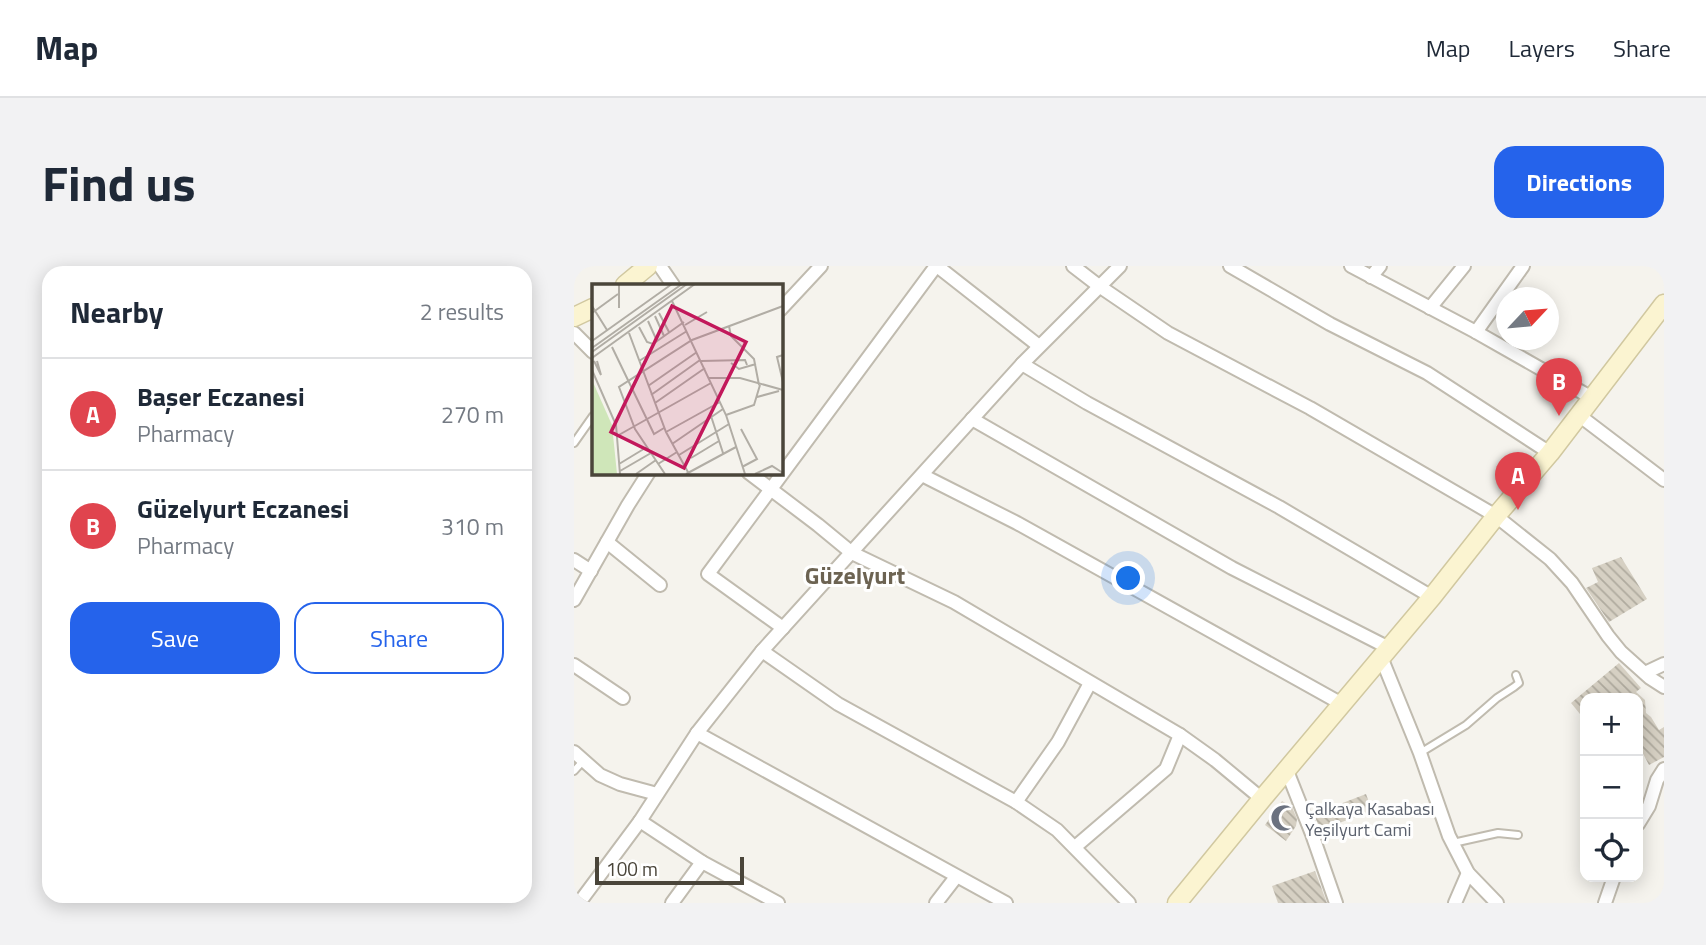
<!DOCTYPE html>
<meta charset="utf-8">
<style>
:root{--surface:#fff;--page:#f2f2f3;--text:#1f2937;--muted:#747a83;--line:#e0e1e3;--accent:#2563eb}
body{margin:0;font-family:"Titillium Web",sans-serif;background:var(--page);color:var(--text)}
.controls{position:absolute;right:21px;bottom:21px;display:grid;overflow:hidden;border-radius:14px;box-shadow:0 4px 18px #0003}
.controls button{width:63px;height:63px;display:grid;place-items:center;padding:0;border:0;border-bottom:2px solid var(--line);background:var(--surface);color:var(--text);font:35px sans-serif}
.compass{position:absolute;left:922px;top:21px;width:63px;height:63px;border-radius:50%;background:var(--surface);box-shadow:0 4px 18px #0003;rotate:64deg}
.scale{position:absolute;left:21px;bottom:18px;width:149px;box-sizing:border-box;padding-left:7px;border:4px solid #4a453a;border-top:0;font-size:19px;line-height:24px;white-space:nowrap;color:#4a453a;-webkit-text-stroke:5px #fff;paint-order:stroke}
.you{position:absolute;left:555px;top:313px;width:24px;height:24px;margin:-18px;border:5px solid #fff;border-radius:50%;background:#1a73e8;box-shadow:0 0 0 10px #1a73e833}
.badge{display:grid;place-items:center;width:46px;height:46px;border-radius:50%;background:var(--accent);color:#fff;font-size:23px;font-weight:700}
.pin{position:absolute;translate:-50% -58px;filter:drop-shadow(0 2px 4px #0008)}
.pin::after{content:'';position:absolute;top:37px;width:24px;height:21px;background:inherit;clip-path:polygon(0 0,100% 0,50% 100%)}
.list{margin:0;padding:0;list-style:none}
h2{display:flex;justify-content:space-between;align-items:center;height:91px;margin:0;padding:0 28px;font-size:30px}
h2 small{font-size:23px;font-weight:400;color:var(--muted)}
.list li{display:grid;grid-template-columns:46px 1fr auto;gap:21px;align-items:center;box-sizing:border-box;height:112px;padding:0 28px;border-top:2px solid var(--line)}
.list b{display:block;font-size:26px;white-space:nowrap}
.list p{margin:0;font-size:23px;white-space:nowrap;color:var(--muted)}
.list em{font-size:23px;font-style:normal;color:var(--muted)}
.actions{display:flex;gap:14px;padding:21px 28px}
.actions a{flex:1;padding:16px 0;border:2px solid var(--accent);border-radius:21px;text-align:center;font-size:24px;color:var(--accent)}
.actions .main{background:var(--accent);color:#fff}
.icon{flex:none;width:38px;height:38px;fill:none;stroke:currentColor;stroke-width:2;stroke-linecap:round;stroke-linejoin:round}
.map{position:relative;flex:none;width:1090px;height:637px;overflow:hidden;border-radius:21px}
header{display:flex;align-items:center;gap:42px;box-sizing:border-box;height:98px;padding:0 35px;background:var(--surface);border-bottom:2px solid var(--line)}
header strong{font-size:33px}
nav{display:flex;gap:38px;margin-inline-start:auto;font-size:24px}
.intro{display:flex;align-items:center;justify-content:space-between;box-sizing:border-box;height:168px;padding:0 42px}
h1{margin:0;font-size:49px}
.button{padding:18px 32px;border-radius:21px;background:var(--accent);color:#fff;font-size:24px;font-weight:700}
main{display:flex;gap:42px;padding:0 42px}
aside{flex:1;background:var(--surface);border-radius:21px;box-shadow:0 4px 18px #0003}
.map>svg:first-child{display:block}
</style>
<header>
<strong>Map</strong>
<nav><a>Map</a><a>Layers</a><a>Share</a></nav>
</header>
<div class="intro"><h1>Find us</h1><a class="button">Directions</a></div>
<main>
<aside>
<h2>Nearby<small>2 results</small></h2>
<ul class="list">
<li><span class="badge" style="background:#e0444e">A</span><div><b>Başer Eczanesi</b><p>Pharmacy</p></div><em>270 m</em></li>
<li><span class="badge" style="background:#e0444e">B</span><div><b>Güzelyurt Eczanesi</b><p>Pharmacy</p></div><em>310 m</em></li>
</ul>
<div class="actions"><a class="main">Save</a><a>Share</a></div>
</aside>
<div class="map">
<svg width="1090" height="637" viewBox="0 0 1090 637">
<defs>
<pattern id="building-back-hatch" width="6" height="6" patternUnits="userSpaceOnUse" patternTransform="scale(1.75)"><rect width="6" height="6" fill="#d6d0c3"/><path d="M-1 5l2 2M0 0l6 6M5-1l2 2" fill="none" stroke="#b0ab9f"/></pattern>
</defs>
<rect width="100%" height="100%" fill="#f5f3ed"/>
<g fill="url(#building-back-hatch)">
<path d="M1047,291L1073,333L1035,356L1012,322L1024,316L1018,302Z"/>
<path d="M1045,397L1067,422L1062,426L1071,434L1072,447L1077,451L1085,464L1090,461V491L1075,499L1064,478V432H1011V454L997,437Z"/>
<path d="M792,528L798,545L746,564L740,548Z"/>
<path d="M708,535L718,541L723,553L722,560L712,575L691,559Z"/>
<path d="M741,605L753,637H704L698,620Z"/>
</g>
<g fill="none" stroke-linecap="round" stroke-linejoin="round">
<defs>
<g id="lane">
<path d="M0,177L19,150"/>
<path d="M846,487L892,459L923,432L940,421L945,417L942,409"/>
<path d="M0,505L10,494"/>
<path d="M879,577L924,567L944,569"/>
</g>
<g id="street">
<path d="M86,0L99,19"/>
<path d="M363,0L465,80"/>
<path d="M499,0L525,20L594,67L736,142L922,250L976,293L998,317L1034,370L1047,386L1076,412L1090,421"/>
<path d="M656,0L756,58L853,107L976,187"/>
<path d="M777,0L902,66L1018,132"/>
<path d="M797,11L806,0"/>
<path d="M856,42L890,0"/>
<path d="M206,44L247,0"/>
<path d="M902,66L949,0"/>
<path d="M0,67L19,86"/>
<path d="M448,98L513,137L705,241L858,331"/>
<path d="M1006,150L1090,214"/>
<path d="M398,153L658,302L815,382"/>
<path d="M174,206L244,259L278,287L380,336L606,469L641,494L688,533"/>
<path d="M348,209L443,257L768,438"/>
<path d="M33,276L86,319"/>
<path d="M0,294L17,305"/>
<path d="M0,334L54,239L75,206"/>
<path d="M209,362L134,308L362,0"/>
<path d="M188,385L264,438L442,536L483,564L555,637"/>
<path d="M807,391L846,487L875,570L894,607L923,637"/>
<path d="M0,399L49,432"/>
<path d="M1071,407L1090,398"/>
<path d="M123,467L432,637"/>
<path d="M0,486L26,509L46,518L83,528"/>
<path d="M713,505L738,568L762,637"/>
<path d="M442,536L484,476L516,417"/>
<path d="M66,555L128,596L204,637"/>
<path d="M1064,558L1075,540L1083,514L1090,503"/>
<path d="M501,581L592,503L606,469"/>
<path d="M5,637L66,555L123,467L188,385L448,98L546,0"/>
<path d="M98,637L128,596"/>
<path d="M362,637L382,611"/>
<path d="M881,637L894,607"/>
<path d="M1031,637L1040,611"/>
</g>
<g id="secondary">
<path d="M51,19L74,0"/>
<path d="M0,51L19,42"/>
<path d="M603,637L688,533L858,331L922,250L976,187L1090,38"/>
</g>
</defs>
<use href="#lane" stroke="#c0bbaf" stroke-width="10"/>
<use href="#street" stroke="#c0bbaf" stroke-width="16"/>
<use href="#secondary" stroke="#d1c8a0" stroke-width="21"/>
<use href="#lane" stroke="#fff" stroke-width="6"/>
<use href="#street" stroke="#fff" stroke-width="12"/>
<use href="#secondary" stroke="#fbf4d1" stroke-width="18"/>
</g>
<defs>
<symbol id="mosque-bare" viewBox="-9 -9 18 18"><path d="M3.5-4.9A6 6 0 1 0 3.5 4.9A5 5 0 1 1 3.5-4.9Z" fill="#6b7280" stroke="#fff" stroke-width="2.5" paint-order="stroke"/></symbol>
</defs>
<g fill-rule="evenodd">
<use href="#mosque-bare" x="691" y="533" width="38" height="38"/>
</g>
<g text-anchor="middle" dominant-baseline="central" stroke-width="6" stroke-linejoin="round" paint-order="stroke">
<g font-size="18" fill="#5b616d" stroke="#fff" text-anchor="start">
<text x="731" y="542">Çalkaya Kasabası<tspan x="731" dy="21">Yeşilyurt Cami</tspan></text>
</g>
<g font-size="24" font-weight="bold" fill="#6c6352" stroke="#fff">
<text x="281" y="309">Güzelyurt</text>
</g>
</g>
<g transform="translate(18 18)">
<rect width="191" height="191" fill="#f5f3ed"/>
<path d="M0,96L20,141L25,190H0Z" fill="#cfe6b9"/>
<path fill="none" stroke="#b1ada5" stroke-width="2" d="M27,0V24M80,17L134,131L153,190M0,22L15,46M0,29L26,10M67,29L77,48M63,32L72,52M56,37L65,57M93,41L115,28M137,42L139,52L162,75L167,101M47,43L55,58L61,60L92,38M37,49L74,148L97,190M0,57L80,0M20,63L62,150L72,144M0,64L90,0M0,68L95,0M191,71L185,73L191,98M0,74L103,0M2,77L9,91L5,77M47,77L95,47M109,77L153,76L155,81M139,79L147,85L164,80M0,86L24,141L28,190M117,94H148L191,106M56,102L105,68M59,111L108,76M165,113L187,107M63,119L113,84M134,131L162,121L168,101M119,132L131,169M149,145L165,175L150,183M74,148L128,118M25,152L119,99M80,160L131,125M87,171L137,140M99,174L127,157M27,180L55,163M66,180L85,168M28,187L59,169M44,190L64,176M73,190L43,145L27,103L100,56L191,22M94,190L144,163M163,190L180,182L191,189"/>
<path fill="#c2185b" fill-opacity="0.15" stroke="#c2185b" stroke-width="3.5" d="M80,22L154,58L92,184L19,148Z"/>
<rect width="191" height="191" fill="none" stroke="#4a453a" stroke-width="3.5"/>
</g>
</svg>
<div class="controls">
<button>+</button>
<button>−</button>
<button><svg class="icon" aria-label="locate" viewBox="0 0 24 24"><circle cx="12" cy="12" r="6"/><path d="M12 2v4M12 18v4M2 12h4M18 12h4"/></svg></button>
</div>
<svg class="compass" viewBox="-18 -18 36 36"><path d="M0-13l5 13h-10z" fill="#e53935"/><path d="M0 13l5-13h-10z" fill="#747a83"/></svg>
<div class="scale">100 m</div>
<div class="you"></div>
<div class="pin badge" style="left:944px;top:244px;background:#e0444e">A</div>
<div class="pin badge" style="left:985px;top:150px;background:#e0444e">B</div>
</div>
</main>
